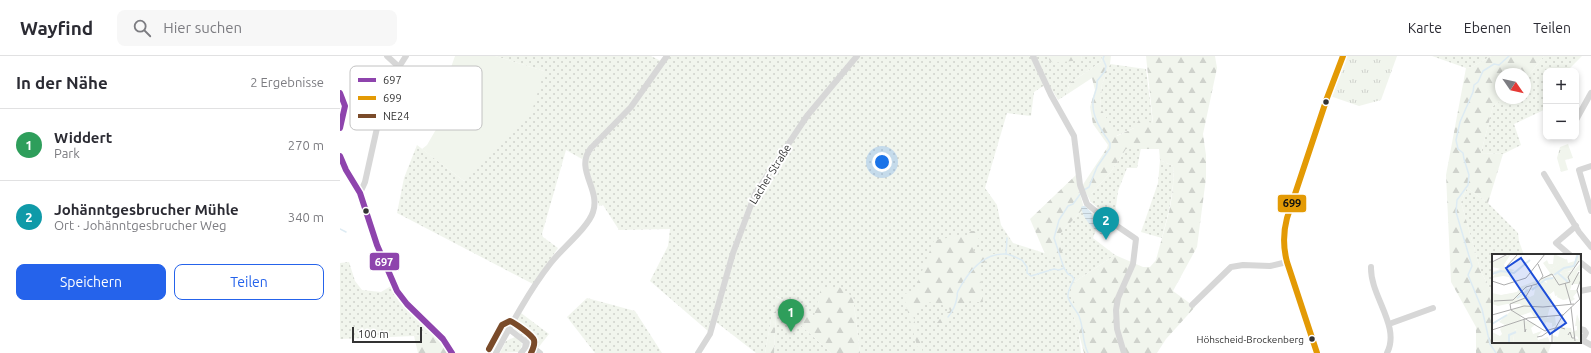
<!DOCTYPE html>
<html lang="de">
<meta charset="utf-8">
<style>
:root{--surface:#fff;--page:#f7f7f7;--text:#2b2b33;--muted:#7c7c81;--line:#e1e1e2;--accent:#2563eb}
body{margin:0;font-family:Ubuntu,sans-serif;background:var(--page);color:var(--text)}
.controls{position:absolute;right:12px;top:12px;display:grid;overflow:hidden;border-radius:8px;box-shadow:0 2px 6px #0003}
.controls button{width:36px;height:36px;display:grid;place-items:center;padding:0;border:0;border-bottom:1px solid var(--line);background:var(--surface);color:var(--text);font:20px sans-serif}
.compass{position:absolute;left:1155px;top:12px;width:36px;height:36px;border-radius:50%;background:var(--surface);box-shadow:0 2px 6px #0003;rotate:124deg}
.scale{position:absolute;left:12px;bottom:10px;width:70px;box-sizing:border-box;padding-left:4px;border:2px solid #333;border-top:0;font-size:11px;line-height:14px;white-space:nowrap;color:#333;-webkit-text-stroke:3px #fff;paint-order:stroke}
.you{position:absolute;left:542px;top:106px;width:14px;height:14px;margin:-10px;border:3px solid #fff;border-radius:50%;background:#1a73e8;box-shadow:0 0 0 6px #1a73e833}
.badge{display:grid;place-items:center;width:26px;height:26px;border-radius:50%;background:var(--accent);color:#fff;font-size:13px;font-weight:700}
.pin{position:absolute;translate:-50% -33px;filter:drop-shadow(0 1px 2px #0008)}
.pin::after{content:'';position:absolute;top:21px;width:14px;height:12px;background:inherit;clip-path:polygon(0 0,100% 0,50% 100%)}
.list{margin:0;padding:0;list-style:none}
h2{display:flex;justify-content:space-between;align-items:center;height:52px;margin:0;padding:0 16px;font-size:17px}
h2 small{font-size:13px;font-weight:400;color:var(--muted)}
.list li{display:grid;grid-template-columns:26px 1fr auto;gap:12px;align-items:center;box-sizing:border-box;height:72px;padding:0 16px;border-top:1px solid var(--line)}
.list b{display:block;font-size:15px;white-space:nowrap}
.list p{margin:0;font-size:13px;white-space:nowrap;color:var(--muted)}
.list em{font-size:13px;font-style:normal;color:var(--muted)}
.actions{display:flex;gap:8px;padding:12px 16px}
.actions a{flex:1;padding:9px 0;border:1px solid var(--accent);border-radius:8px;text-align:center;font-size:14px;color:var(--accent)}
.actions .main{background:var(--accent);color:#fff}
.icon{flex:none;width:22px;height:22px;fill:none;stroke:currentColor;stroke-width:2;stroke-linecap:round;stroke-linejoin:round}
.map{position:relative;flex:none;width:1251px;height:297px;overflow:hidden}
header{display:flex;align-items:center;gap:24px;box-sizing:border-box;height:56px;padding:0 20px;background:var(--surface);border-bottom:1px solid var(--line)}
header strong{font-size:19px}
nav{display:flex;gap:22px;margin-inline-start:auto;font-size:14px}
.search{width:280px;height:36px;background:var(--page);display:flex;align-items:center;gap:10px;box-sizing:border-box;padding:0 14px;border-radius:8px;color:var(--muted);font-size:15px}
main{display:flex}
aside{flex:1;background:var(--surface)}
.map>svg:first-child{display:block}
</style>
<header>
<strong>Wayfind</strong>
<div class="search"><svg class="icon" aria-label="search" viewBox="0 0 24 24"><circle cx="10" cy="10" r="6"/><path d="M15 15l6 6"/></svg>Hier suchen</div>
<nav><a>Karte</a><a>Ebenen</a><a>Teilen</a></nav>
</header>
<main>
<aside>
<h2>In der Nähe<small>2 Ergebnisse</small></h2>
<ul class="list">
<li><span class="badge" style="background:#2e9e5b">1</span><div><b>Widdert</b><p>Park</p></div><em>270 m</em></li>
<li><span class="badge" style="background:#0f9aa8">2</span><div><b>Johänntgesbrucher Mühle</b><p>Ort · Johänntgesbrucher Weg</p></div><em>340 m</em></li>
</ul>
<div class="actions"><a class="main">Speichern</a><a>Teilen</a></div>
</aside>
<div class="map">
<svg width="1251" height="297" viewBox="0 0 1251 297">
<defs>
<pattern id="grass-dots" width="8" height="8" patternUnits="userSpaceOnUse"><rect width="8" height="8" fill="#f1f5ed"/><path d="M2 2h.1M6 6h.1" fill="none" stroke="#cfd2cc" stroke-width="1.8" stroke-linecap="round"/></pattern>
<pattern id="forest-firs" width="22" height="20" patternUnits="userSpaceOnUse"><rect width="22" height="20" fill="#f1f5ed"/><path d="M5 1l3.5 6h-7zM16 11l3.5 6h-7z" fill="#cfd2cc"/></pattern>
<pattern id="park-tufts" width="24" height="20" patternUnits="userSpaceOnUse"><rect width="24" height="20" fill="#f1f5ed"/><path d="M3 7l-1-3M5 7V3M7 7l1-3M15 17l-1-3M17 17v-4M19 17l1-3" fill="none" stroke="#cfd2cc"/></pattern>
<pattern id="water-rules" width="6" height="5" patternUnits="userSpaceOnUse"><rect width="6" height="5" fill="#ddebf3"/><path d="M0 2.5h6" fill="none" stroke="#becad1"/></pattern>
</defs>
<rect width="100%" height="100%" fill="#fff"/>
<g fill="url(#grass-dots)">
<path d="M155,0H311L321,5L293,46L250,91L242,103L226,94L202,178L203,181L218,192L193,228L57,157L64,122L77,89L124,125L204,15Z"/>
<path d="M329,0H515L465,59L409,146L393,189L368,275L310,225L328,190L330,173L279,174L263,149L259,150L246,105L247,102Z"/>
<path d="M520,0H710L709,4H741L742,0H762L761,6L730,27L726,39L718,44L708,27L694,36L691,60L667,57L645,132L657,149L661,169L673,187L723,203L719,179L744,152L760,162L753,182L775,199L733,227V259L739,278L741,297H520L513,241L474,260L436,240L438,252L440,250L491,297H434L436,255L432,258L425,297H416L376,266L394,201L412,147L468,61Z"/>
<path d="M1092,0H1151L1132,11L1126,12Z"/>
<path d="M1204,0H1242L1227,15H1206V53L1174,68L1181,89L1163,98L1141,97L1153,50L1165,42H1185V24Z"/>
<path d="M770,8L806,13L813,68L794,72L776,80L760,51L762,28Z"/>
<path d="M801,92L797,112H787L778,135L774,166L751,146V138L770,117L786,93Z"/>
<path d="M820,104L833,110C835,135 828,158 822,182L801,176L818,127Z"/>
<path d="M1127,132L1148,147L1178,177L1179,185L1184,199H1153V238L1141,216L1121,146Z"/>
<path d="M9,206L15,225L22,234L41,236L51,230L59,245L92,277L74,280L0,283V207Z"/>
<path d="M247,242L295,255L322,297H255L227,261Z"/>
<path d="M181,257L209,278L198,292L172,271Z"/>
<path d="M175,281L181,285L182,289L179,296L160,297L166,285Z"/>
</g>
<g fill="url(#forest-firs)">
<path d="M710,0H742L741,4L713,7L709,4Z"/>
<path d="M762,0H771L770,8L762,28L760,51L777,80L794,72L799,64L813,67L806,0H875L877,12L863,78L866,99V122L857,191L833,235L855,251L826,283L817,297H744L739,278L733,259V227L775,199L803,211H810L816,204C824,173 836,142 833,110L820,104L819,93H786L770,117L751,138V146L742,130L767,92L768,89L753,68L750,51L755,34L752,22L726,39L730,27L761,6Z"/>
<path d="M1151,0H1204L1185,24V18H1161V42H1165L1153,50L1141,97L1163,98L1148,147L1127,132L1121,146L1141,216L1153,238V286H1212L1208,297H1136V271L1111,226L1106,119L1126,12L1132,11Z"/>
<path d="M737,118L739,135L744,152L719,179L724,204L705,198L690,163Z"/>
<path d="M631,175H642L633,195L653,198L665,196V199C657,202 642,204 639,213L643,246C639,247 635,245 631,245C618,246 612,268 598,269L597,267L603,259L610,255L609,252L598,247L584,246L579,255L572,256L583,297H579L563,238L574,236L594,184L627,179Z"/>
<path d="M499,231L513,241L520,297H491L440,250L438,253L435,240L474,260L481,232Z"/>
<path d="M436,255L434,297H425L432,258Z"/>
<path d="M92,277L101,285L109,297H78L74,280Z"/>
</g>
<g fill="url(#park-tufts)">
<path d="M1005,0H1057L1041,44L1019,50L990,40Z"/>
<path d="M1228,88L1233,102L1225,104L1228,114L1221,116L1217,102L1220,91Z"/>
</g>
<path fill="#f1f5ed" d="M115,0H155L204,15L191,58L124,125L82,93L87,89L98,70L92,65Z"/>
<path fill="url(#water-rules)" d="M743,150H745L751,156L754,166L763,178L762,179C752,172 743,163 741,151Z"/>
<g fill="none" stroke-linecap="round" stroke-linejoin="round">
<g stroke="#ddebf3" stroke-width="1.5">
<path d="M744,134L749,131L757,111L770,92V87C762,75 752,62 753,46C753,38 758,35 757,25L765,15L766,10L763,3L764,0"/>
<path d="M741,137L733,148L728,150L719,164L714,182L724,212L728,218L732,220L734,223C732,228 727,235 728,241C730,249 736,253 739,260C744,272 742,286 748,297"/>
<path d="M0,173L6,176"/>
<path d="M666,198L667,182"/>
<path d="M608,261C613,255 616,248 617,241C618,236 616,240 618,235C627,218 642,197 665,198C670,198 677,202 682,204L687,211V217L691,220L714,213L719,214L724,212"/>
<path d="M1156,297L1150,288L1142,253L1128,219L1132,210L1116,156L1117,144L1128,129L1129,119L1124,103L1123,97L1118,93L1116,84L1120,66L1133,36L1134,29L1138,26L1143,15L1154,8L1159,9L1169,0"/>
</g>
<g stroke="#d7d7d7" stroke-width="6">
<path d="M47,0L59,11"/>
<path d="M693,0L711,39L734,80L740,129L747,148L758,157L796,183L793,208L778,242L776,254L777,273L784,297"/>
<path d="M0,37L5,50L0,72"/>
<path d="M1236,64L1251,37"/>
<path d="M0,100L6,114L20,137L37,189L57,235L67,248L103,283L112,297"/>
<path d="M1251,110L1239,114L1251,155"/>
<path d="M1204,118L1239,176L1251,191"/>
<path d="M20,137L25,126L37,72L50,43L59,11L66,0"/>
<path d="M1230,199L1216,187L1236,170"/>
<path d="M1240,206L1251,215"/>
<path d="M1031,211C1030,240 1061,270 1047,297"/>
<path d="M1240,235L1251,233"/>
<path d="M852,249L891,211L903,209L930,210L947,206"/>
<path d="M1049,268L1093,252"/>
<path d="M169,273L200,297"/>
<path d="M1240,273L1244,274L1246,277L1244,281L1240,283"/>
<path d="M1240,283L1251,289"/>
<path d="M156,297C172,267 189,235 210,208C221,193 248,172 253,156C261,133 234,113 251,92L291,51L327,0"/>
<path d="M181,297L185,292L186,286"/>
<path d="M358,297L370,278L393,197L415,138L467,60L517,0"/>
<path d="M977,297L947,206C943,192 943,176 947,162L987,42L1003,0"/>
</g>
<defs>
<g id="bus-1">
<path d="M0,37L5,50L0,72"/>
<path d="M0,100L6,114L20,137L37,189L57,235L67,248L103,283L112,297"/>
</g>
<path id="bus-2" d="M977,297L947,206C943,191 943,177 947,162L987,42L1003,0"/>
<path id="bus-3" d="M149,293L162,269L170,265C175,267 192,279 194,284C195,288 193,293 191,297"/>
</defs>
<use href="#bus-1" stroke="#fff" stroke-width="9"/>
<use href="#bus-2" stroke="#fff" stroke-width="9"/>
<use href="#bus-3" stroke="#fff" stroke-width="9"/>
<use href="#bus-1" stroke="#8e44ad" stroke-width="6"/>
<use href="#bus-2" stroke="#e39a05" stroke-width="6"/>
<use href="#bus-3" stroke="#7a4b2a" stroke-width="6"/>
</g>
<g fill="#333" stroke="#fff" stroke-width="1.5">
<circle cx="986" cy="46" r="3.5"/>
<circle cx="26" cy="155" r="3.5"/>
<circle cx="972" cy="283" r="3.5"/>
</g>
<g text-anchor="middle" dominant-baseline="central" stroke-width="4" stroke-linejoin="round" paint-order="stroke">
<g font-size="10" fill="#333" stroke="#fff" text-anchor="end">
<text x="964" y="283">Höhscheid-Brockenberg</text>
</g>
<g font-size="11" fill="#333" stroke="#fff">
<text transform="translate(430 118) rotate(-58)">Lacher Straße</text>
</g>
</g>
<g transform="translate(1152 198)">
<rect width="89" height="89" fill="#fff"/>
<path d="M89,9V16L85,18L89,23L87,30H80L78,36H85V38L79,45L74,44V39L63,42L62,37L53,44L58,41L60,45L55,64L63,62L64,71L60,73V69L54,68L52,74L47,63H42L39,58L28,62L29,65L44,70L39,74L41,80L50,77L45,83L46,86L56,83L58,89H22L21,81L25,76L23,75L13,86L0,81V78L8,82L10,80L8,75L13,71L7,68L20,56L30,52L24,46L33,43L26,44L25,42L32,40L38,43L42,41L43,35H35L46,32L51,27L55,29L54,26L62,23L65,18L66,20L81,17ZM12,10L13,14L23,16L16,19L19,20L20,28L17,23L11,22L0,24L5,18H0L8,15ZM85,60L89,71V86H87L85,82L81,84L80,78L85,76V72H83Z" fill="#f1f5ed"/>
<path d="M19,0L9,15L0,13L1,8ZM84,0H86L89,9L87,7L80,16L73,19H64L44,33L40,30L35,32V35L44,36H36L34,41H29L34,38L33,35L29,38L26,44L33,42L24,46L29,47L27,50H0V39L9,41L25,38L28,33L56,22L58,19L51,9L55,6L59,15L75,5L76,9L83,7ZM66,38L74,39V44L78,45L79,38H85L81,43L83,45L78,48L77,45L71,46L65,43ZM68,73L79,74L81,84L89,86V89H62L60,81L66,83ZM19,74L25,76L28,74L31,77L24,82L21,81L22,89L0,87V81L13,85L14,77Z" fill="#f1f5ed"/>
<path d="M62,0L75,6L59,15L56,10H61Z" fill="#f1f5ed"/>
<path d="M27,38L31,43L24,45V48L6,52L0,50V40L5,42Z" fill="#f1f5ed"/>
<path fill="none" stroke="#ddebf3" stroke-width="2" d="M66,19L76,28M0,20L9,17L22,19L38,6M62,21L72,14L82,12L86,0M40,36L54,25L61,24M25,44L36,36M0,70L15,61M17,89V81L24,78"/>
<path fill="none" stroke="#adadad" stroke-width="1" d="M88,0L89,15M0,8L16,0M15,12L26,0M49,25L60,20L67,31L78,28L76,23L87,7M0,27L12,31L34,24L53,0M73,29L79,50M80,31L87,18M88,46L85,36L89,25M2,47L21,46L34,33L45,30L51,22L46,10M79,53L83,87M19,56L53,77L67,73L73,75M19,56L18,50L33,44L40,32M0,61L32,52L51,53L82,50M71,61L89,44M32,65L33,78L34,75M0,76L36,64L71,61M76,81L78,78L80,84H83M45,83L50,82L57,77M60,89V80L71,61"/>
<path fill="#1d4ed8" fill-opacity="0.15" stroke="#1d4ed8" stroke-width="2" d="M29,4L74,69L58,80L14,14Z"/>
<rect width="89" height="89" fill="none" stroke="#333" stroke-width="2"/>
</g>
<rect x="10" y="10" width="132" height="64" rx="6" fill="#fff" stroke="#c2c2c2" stroke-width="1"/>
<rect x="18" y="22" width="18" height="4" fill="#8e44ad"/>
<rect x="18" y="40" width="18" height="4" fill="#e39a05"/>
<rect x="18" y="58" width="18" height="4" fill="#7a4b2a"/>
<g font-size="11" fill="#333">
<text x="43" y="28">697</text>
<text x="43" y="46">699</text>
<text x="43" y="64">NE24</text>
</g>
<g stroke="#fff" stroke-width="1.5">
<rect x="937" y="138" width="30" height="19" rx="4" fill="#e39a05"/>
<rect x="29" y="196" width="31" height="19" rx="4" fill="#8e44ad"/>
</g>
<g font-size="11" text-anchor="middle" font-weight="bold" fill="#fff">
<text x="44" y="210">697</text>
</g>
<g font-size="11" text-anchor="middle" font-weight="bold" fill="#111">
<text x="952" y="151">699</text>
</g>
</svg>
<div class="controls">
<button>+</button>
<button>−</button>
</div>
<svg class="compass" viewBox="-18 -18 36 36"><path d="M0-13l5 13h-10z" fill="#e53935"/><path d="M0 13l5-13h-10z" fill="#7c7c81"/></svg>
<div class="scale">100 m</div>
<div class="you"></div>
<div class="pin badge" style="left:451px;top:276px;background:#2e9e5b">1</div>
<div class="pin badge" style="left:766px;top:184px;background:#0f9aa8">2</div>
</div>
</main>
